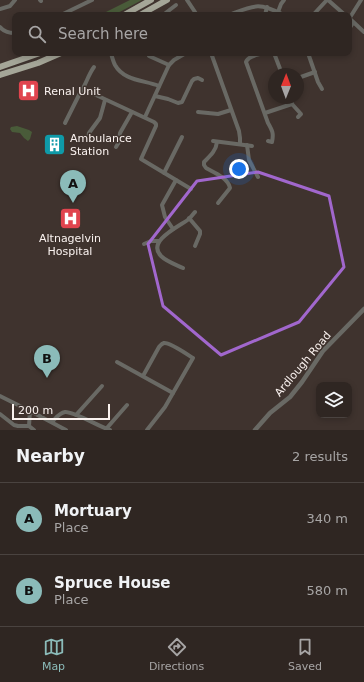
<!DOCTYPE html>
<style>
:root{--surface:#2f2622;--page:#3b322f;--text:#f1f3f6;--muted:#a7a5a5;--line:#4a4340;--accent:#8bbbb9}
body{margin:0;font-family:"DejaVu Sans",sans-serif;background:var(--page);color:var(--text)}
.controls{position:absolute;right:12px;bottom:12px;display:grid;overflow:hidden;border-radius:8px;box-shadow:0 2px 6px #0003}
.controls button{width:36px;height:36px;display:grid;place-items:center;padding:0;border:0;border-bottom:1px solid var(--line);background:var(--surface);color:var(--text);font:20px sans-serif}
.compass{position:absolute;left:268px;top:68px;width:36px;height:36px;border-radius:50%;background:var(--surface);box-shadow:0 2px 6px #0003;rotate:1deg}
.scale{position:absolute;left:12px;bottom:10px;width:98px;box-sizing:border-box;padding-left:4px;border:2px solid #faf2ef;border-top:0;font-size:11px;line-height:14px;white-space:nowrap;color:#faf2ef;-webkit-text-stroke:3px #3f332e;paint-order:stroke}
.you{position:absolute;left:239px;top:169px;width:14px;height:14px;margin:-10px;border:3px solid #fff;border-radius:50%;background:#1a73e8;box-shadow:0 0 0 6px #1a73e833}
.badge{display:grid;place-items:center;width:26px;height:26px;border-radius:50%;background:var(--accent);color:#111;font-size:13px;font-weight:700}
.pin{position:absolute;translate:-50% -33px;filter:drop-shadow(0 1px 2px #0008)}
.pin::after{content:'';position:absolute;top:21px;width:14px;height:12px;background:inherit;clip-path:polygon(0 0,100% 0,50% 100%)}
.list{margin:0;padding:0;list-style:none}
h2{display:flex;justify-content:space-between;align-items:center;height:52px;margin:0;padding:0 16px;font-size:17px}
h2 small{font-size:13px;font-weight:400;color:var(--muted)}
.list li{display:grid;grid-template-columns:26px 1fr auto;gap:12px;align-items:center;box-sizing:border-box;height:72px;padding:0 16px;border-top:1px solid var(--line)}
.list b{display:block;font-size:15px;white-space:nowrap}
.list p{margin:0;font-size:13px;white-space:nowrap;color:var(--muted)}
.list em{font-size:13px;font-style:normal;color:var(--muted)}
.icon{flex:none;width:22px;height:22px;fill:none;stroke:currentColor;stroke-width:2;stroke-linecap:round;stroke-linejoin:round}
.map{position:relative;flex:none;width:364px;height:430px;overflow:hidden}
.search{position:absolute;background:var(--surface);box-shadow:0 2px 6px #0003;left:12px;right:12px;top:12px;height:44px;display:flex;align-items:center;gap:10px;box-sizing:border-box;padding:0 14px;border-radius:8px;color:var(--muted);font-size:15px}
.sheet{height:196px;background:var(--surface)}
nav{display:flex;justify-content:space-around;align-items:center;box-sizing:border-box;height:56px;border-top:1px solid var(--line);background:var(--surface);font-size:11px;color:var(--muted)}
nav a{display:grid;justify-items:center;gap:2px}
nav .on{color:var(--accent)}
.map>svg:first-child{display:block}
</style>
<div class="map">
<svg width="364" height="430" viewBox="0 0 364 430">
<rect width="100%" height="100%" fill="#3f332e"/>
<g fill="#495b39">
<path d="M130,0H142L114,15H100Z"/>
<path d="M17,126L29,130L32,132L30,139L28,141L24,138L20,133L12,132L10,129L11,127Z"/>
</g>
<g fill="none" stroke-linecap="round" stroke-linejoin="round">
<g stroke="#696964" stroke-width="4">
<path d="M40,0L41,1"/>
<path d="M187,0L197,15"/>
<path d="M328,0L345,15"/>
<path d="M0,9L10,6L15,0"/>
<path d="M278,12L281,4L284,0"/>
<path d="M61,15L92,0"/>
<path d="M163,15L176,5"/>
<path d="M229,15C255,5 258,2 284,15"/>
<path d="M265,15L267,7"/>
<path d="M313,15L327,0"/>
<path d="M349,18L364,32"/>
<path d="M349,19L361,0"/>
<path d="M0,27C4,32 9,33 15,33"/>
<path d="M349,29L353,23"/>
<path d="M111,53C112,57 113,61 115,65C124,81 144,80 159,86"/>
<path d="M211,53L239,131L240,138V144"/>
<path d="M263,53C258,55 248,56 246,62L268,123C272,130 274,133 272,142L268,141"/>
<path d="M274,53L282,74"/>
<path d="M308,53L318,82L322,89"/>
<path d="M149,56L169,65"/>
<path d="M298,78L315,72"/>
<path d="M83,89L154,122L156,124V126L141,159L191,189"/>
<path d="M155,96L168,99L178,103L182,102L192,81L194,79L198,78L202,80"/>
<path d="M290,98L292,104L301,114L298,117"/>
<path d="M198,112L218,114L231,110"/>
<path d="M265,113L292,104"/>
<path d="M145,117L169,65L174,60L186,53"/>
<path d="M65,123L80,93C86,85 88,75 94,67"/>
<path d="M88,138L89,133L100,118L105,100"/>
<path d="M213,141L252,146"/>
<path d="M217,142C216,151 210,156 204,162V165L206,168C215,173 228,178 230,188L218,203"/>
<path d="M247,145L249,160L258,177"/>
<path d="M116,147L119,142L120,133L132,112"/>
<path d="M164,173L182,137"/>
<path d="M189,218L200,231V234L195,246"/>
<path d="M173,229L165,217L162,205L176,180"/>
<path d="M144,244L151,241H159"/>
<path d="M183,268C177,265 167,262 161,256C146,241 180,226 189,219C191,217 193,214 195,212"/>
<path d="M117,362L173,393"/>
<path d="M143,376L159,347C161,345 161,344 164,343C170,342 188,355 193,358L165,407L147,430"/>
<path d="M0,396L32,412L66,430"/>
<path d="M30,411L29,426L34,430"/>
<path d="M0,414L14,425L18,426H29"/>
<path d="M76,415L102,386"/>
<path d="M52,422C56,418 59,413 65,412C73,411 100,427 110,430"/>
<path d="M106,429L127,405"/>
</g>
<path stroke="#696964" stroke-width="4.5" d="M255,430L270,413L290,397L302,382L323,351L364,309"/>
<g stroke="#a5a698" stroke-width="6">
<path d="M124,15L151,0"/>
<path d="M140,15L167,0"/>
<path d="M0,67L40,53"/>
<path d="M0,75L38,63L61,53"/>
</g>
</g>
<path fill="none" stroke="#a167cd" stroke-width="3" stroke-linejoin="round" d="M258,172L329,196L344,267L299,322L221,355L163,306L148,244L197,181Z"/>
<defs>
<symbol id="hospital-square" viewBox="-11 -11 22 22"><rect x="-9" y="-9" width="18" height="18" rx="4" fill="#e0444e" stroke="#3f332e"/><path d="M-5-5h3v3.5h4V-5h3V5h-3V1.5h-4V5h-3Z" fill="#fff"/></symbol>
<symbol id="building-square" viewBox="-11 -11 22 22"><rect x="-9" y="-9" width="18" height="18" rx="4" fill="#0f9aa8" stroke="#3f332e"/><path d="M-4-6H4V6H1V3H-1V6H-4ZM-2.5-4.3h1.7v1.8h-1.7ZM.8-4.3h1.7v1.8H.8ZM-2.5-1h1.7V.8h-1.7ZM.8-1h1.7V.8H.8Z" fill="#fff"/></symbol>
</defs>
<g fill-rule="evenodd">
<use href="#hospital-square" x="16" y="78" width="25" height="25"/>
<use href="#building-square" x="42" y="132" width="25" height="25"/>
<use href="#hospital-square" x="58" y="206" width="25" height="25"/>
</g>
<g text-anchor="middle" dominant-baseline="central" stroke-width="3" stroke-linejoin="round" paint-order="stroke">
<g font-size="11" fill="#faf2ef" stroke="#3f332e" text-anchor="start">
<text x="44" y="91">Renal Unit</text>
<text x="70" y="138">Ambulance<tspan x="70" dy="13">Station</tspan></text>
<text x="70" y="238" text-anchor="middle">Altnagelvin<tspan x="70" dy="13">Hospital</tspan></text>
</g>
<g font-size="11" fill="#faf2ef" stroke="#3f332e">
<text transform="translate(303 364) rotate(-50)">Ardlough Road</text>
</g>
</g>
</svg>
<div class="controls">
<button><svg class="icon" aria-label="layers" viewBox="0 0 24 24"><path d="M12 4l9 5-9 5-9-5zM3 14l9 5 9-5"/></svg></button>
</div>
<svg class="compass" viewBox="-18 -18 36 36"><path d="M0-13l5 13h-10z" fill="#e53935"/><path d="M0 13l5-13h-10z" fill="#a7a5a5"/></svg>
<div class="scale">200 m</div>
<div class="you"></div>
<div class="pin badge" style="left:73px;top:203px">A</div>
<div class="pin badge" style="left:47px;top:378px">B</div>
<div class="search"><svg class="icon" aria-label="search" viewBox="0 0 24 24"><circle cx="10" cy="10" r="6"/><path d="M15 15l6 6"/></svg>Search here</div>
</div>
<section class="sheet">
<h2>Nearby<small>2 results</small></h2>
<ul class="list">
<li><span class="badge">A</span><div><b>Mortuary</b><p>Place</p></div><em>340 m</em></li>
<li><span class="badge">B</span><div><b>Spruce House</b><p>Place</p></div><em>580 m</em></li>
</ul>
</section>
<nav>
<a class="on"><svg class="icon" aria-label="map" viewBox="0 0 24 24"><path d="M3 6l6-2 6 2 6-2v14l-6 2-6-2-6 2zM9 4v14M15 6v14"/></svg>Map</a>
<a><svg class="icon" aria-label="directions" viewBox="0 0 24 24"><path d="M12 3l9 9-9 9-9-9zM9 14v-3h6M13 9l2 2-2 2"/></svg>Directions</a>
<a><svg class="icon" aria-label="saved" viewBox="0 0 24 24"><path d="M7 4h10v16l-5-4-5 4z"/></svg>Saved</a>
</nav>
